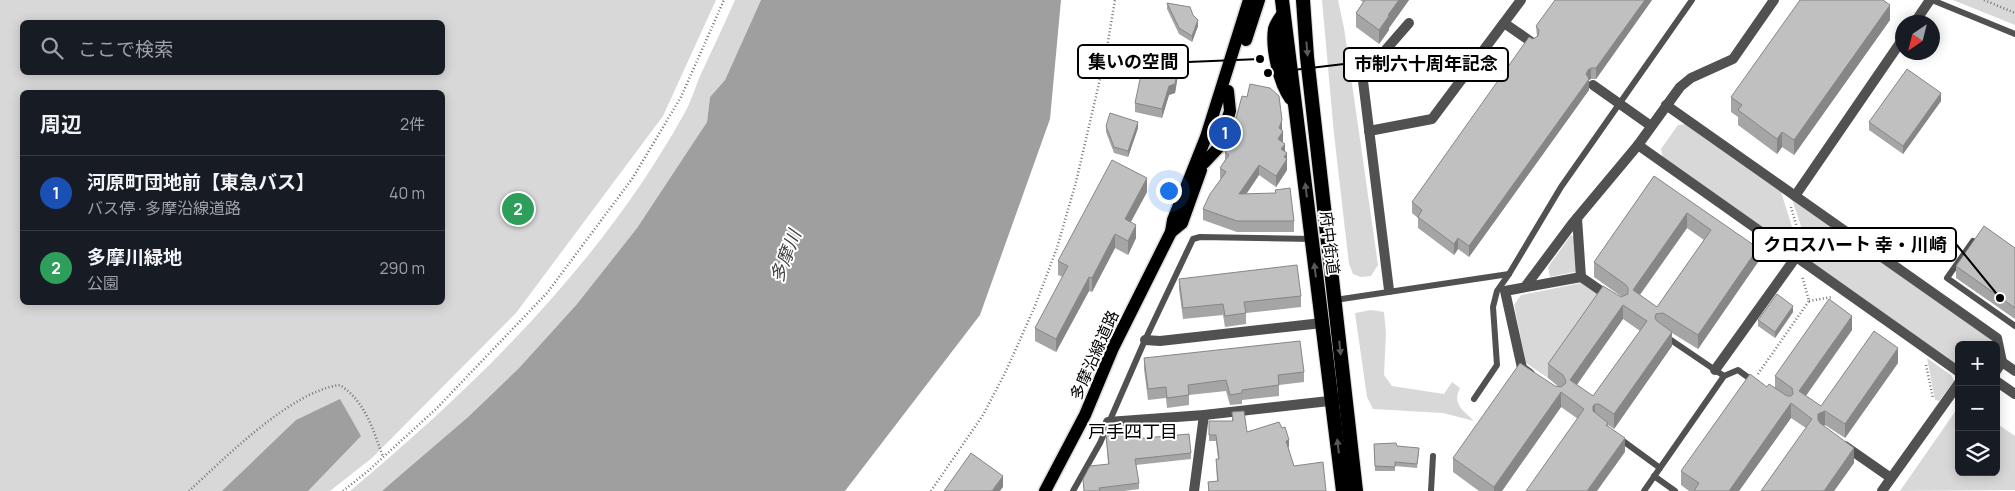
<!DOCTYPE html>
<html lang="ja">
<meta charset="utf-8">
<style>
:root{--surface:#171b24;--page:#242831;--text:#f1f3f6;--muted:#9ea1a6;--line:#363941;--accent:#b45309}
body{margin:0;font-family:Manrope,"Noto Sans JP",sans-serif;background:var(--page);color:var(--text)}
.controls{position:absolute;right:15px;bottom:15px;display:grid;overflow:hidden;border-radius:8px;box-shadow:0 2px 12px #0003}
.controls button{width:45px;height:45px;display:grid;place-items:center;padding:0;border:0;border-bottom:1px solid var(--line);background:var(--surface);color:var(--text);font:25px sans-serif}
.compass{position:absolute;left:1895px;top:15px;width:45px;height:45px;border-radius:50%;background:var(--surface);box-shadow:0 2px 12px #0003;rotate:215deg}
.you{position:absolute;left:1168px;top:190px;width:18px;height:18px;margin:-12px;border:4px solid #fff;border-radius:50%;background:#1a73e8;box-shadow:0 0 0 8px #1a73e833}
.badge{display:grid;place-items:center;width:32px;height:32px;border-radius:50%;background:var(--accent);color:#fff;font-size:16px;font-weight:700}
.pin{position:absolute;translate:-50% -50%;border:2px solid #fff;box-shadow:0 1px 5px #0006}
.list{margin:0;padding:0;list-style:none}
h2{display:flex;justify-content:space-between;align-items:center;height:65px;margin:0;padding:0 20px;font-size:21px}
h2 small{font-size:16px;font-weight:400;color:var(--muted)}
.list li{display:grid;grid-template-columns:32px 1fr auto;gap:15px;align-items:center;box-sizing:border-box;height:75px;padding:0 20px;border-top:1px solid var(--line)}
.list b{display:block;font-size:19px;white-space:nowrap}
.list p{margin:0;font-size:16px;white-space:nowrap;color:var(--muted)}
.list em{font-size:16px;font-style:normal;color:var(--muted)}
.icon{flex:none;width:28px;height:28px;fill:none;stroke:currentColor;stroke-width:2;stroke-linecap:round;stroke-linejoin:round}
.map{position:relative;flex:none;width:2015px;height:491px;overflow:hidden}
.search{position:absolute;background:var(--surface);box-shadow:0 2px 12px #0003;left:20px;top:20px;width:425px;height:55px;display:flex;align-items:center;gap:12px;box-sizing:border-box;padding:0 18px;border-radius:8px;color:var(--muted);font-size:19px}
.panel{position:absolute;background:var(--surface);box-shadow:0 2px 12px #0003;left:20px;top:90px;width:425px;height:215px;border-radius:8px}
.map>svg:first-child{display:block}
</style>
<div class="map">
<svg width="2015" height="491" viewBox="0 0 2015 491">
<rect width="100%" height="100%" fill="#fff"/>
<g fill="#d8d8d8" fill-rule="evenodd">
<path d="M0,0H716L663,116L516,313L372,458L330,491H0ZM22,22H442V72H22ZM22,92H442V302H22Z"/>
<path d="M735,0H761L725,80L710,97L707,122L637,228L577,304L519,368L467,418L399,478L382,491H350C479,383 602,262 684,114C691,102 695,88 700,76C712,50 724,25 735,0Z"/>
<path d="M1322,0H1338L1344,28L1378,265L1371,276L1361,277L1353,274L1349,264L1334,134Z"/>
<path d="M1953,0H2015V25Z"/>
<path d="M1687,124L1780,189L1801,255L1663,158L1661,149L1678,125Z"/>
<path d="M1792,199L1991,338L1992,345H1959V368L1813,263Z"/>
<path d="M1571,235L1577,239L1579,271L1550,277L1548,267Z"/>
<path d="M1581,283L1605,299L1548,378L1526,363L1514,305L1521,295Z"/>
<path d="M1371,310L1384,312L1386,333L1384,375L1392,386L1444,394L1452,382L1460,388C1452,404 1463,410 1474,421L1443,413L1373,409L1367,397L1355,313Z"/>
<path d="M1927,358L1951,375L1954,381L1939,401L1935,400Z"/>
<path d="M1959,406V472H1996V423L2015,436V490L1900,491Z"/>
</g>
<g fill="#9f9f9f">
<path d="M761,0H1061L1050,119L980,315L845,491H382L467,418L519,368L577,304L637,228L707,122L710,97L725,80Z"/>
<path d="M340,399L361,436L308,491H222L296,420Z"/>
</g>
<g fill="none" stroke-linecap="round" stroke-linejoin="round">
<defs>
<g id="primary">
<path d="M1246,40L1259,0"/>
<path d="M1204,163L1219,147L1230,111L1228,91"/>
<path d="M1171,232L1182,223L1201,170"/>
<path d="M1045,491L1085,415L1113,348L1171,232L1173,220L1206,137L1249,0"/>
</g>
<g id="trunk">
<path d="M1282,0L1343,491"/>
<path d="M1303,0L1307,57L1356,491"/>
<path d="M1283,15C1280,19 1276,25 1275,29C1272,48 1280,83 1291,98"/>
</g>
</defs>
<use href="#primary" stroke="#dbdbdb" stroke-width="15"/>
<use href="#trunk" stroke="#dbdbdb" stroke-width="16"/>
<g stroke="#737373" stroke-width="2.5" stroke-dasharray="1 2.5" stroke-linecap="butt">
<path d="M1984,0L2015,13"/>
<path d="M1791,207L1802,245"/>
<path d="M1809,301L1832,297"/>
<path d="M1926,365L1933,398"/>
<path d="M1758,374L1809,301L1802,276"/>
<path d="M189,491C225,458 291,391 340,385C366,402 373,430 383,457"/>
<path d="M343,491L368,471L436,409L547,293L632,179L681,97L724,0"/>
<path d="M931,491L983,415L1006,371L1035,306L1057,248L1076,182L1106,53L1115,0"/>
</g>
<g stroke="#515151" stroke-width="6">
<path d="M1932,0L2015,34"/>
<path d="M1973,241L1947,278L2015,326"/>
<path d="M1335,300L1509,274"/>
<path d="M1665,336L1724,376"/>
<path d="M1474,399L1497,365L1493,307L1497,291L1509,274L1561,187L1692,0"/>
<path d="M1619,438L1660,468"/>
<path d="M1654,476L1675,491"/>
<path d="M1073,491L1100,443L1145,340L1193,239L1200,237L1312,239"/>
<path d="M1431,491L1433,456"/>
<path d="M1644,491L1724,376L1738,370L1753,381"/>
</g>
<g stroke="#515151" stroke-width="10">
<path d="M1915,22L1930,0"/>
<path d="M1504,23L1533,43"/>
<path d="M1666,105L1997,338L2002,362L1996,371"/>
<path d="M1369,131L1432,119L1521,0"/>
<path d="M1638,145L1959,372"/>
<path d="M1795,196L1902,40"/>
<path d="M1577,218L1581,277"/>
<path d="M1525,287L1572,224L1638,145L1680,87L1691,78L1733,59L1774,0"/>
<path d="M1389,290L1363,81L1369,69L1409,23"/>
<path d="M2002,362L2015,371"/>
<path d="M1715,370L1796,257"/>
<path d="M1530,374L1522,368L1505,291L1581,277L1610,297"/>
<path d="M1996,381L2015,394"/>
<path d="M1845,446L1891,478"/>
<path d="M1882,491L1959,383"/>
</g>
<g stroke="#515151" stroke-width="10">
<path d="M1145,340L1160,341L1322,323"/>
<path d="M1108,422L1204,415L1338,400"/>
<path d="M1194,491L1204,415"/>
</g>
<use href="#primary" stroke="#000" stroke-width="12"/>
<use href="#trunk" stroke="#000" stroke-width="14"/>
<path stroke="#515151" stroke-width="10" d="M1593,85L1651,126"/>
</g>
<g fill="#a5a5a5" fill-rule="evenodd">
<path d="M1360,0H1409L1389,28V30L1379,44L1356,27V13L1363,2Z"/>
<path d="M1652,0L1596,79H1591L1589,80V90L1469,257L1458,249L1454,255L1418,228V218L1412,213V202L1533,39L1537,37L1536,26Z"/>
<path d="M1884,0L1890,20L1794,155L1782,147L1777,154L1738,125V117L1731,112V97Z"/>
<path d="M1167,3L1198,26L1192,42L1179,34L1167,9Z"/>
<path d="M1403,60L1423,64L1413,73L1403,63Z"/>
<path d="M1175,61L1174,64L1178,75L1175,93L1169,95L1162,118L1135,112V103Z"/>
<path d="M1941,101L1903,154L1869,130V122Z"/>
<path d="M1235,122L1282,130L1283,141V142L1287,159V170L1276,187L1259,175L1246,194L1294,221V232H1237L1203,220V209L1221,179L1220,178V168L1225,160V152L1229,147V140L1234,133V128L1235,126Z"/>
<path d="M1106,126L1138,128L1128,157L1114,153L1106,132Z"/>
<path d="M1654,176L1758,262L1698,349L1672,333V346L1614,429L1608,425V426L1625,452L1561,407L1502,491H1479L1453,472V458L1555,386L1559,387L1548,378V364L1622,297L1594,277V262ZM1687,228L1704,240L1657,307L1640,295ZM1623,319L1640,331L1593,396L1577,385Z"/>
<path d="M1147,192L1131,222L1136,238L1128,255L1115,248L1092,292L1089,291L1056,352L1035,341V328L1063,277L1058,275V261Z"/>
<path d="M2015,248V319L1956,278V266Z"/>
<path d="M1179,279L1301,296V307L1246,313V324L1225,327L1223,315L1183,319L1179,289Z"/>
<path d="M1793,312L1775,338L1758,326V320Z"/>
<path d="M1852,330L1806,396L1821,406L1898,363L1845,438L1825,425L1824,426L1854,463L1834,491H1761L1806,428L1791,418L1739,491H1689L1681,485V471L1767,387L1775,388V376Z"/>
<path d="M1144,358L1304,372V382L1279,385V396L1242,400V404L1230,405L1226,391L1189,395V405L1167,408L1166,398L1148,400L1144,369Z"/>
<path d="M1232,412L1247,432L1289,447H1288L1294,466L1326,491H1208V482L1217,481L1216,459H1218L1216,441H1209V421H1232Z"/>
<path d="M1120,431L1133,439L1191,453V459L1136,465L1139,483V489L1124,491H1084L1083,479L1108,464L1106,436L1120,434Z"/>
<path d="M1374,444L1397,446L1419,452L1417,468L1395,466V471H1375Z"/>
</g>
<g fill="#868686">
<path d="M1399,0H1409L1389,28V30L1379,44V30L1388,15Z"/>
<path d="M1645,0H1652L1596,79V68Z"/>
<path d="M1890,5V20L1794,155V140Z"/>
<path d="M1198,20V26L1192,42V36Z"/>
<path d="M1175,52V61L1173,72V63Z"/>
<path d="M1423,61V64L1413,73V70Z"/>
<path d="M1178,66V75L1175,93L1169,95L1162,118V109L1169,86Z"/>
<path d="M1591,68V79L1589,80V90L1469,257V246L1586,74L1588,70Z"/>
<path d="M1941,93V101L1903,154V146Z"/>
<path d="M1282,120V131H1283V141L1278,149V139L1279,128Z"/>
<path d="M1138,122V128L1128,157V151Z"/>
<path d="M1782,132V147L1777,154V139Z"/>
<path d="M1285,144V154L1281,149Z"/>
<path d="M1287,153V170L1276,187V176L1284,157Z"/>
<path d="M1259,165V175L1239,205V194Z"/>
<path d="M1147,178V192L1125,232V219Z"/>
<path d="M1687,213V228L1633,304V290Z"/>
<path d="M1136,225V238L1128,255V241Z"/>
<path d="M1115,234V248L1092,292V278Z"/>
<path d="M1458,238V249L1454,255V244Z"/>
<path d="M1758,248V262L1698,349V335Z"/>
<path d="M1089,277V291L1056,352V339Z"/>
<path d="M1623,305V319L1570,394V380Z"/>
<path d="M1793,306V312L1775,338V332Z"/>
<path d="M1852,316V330L1799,405V391Z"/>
<path d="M1672,332V346L1614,429V414Z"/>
<path d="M1898,348V363L1845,438V424Z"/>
<path d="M1561,392V407L1502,491H1494V487Z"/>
<path d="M1791,403V418L1739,491H1729Z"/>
<path d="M1595,404V418L1593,421V406Z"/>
<path d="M1825,411V425L1818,429V434V414Z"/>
<path d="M1625,438V452L1597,491H1587Z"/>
<path d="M1289,440V447L1286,448V441Z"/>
<path d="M1854,448V463L1834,491H1824Z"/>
<path d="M1003,476V487L1000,491H992Z"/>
</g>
<g fill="#c0c0c0" stroke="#868686" fill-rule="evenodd">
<path d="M1365,0H1399L1388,15L1389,16L1379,30L1356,13Z"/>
<path d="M1555,0H1645L1596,68H1591L1588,70L1586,74L1589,79L1469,246L1458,238L1454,244L1418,217L1422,210L1412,202L1529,37L1533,39L1538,36L1539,30L1536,26Z"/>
<path d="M1800,0H1883L1890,5L1794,140L1782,132L1777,139L1738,110L1742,105L1731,97Z"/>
<path d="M1167,3L1190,7L1193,15L1198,20L1192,36L1179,28Z"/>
<path d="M1147,46L1175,52L1173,63L1178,66L1175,84L1169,86L1162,109L1135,103Z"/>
<path d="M1907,69L1941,93L1903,146L1869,122Z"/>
<path d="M1250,84L1270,88L1279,96L1282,120L1279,128L1283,131L1278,139L1285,144L1281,149L1287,153L1284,157L1287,159L1276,176L1259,165L1239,194L1276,193L1275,190L1290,188L1294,221H1237L1203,209L1210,194L1226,172L1220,168L1229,155L1225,152L1233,142L1229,140L1236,130L1234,128L1238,123L1235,122L1242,96L1247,97Z"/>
<path d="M1110,113L1138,122L1128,151L1114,147L1106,126Z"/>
<path d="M1112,160L1147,178L1125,219L1136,225L1128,241L1115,234L1092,278L1089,277L1056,339L1035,328L1068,266L1058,261Z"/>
<path d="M1654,176L1758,248L1698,335L1663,313L1656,314L1655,318L1657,321L1672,332L1614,414L1599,404H1595L1593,406V411L1608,423L1606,425L1625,438L1587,491H1526L1584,409L1561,392L1494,487L1453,458L1520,363L1555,386L1561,387L1565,384L1566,381L1563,375L1548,364L1603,286L1621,297L1628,294V288L1626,285L1594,262ZM1687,213L1711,230L1657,307L1633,290ZM1623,305L1647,321L1593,396L1570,380Z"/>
<path d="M1984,226L2015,248V308L1956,266Z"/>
<path d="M1297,265L1301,296L1244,302L1246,313L1225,316L1223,304L1183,308L1179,279Z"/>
<path d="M1777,294L1793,306L1775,332L1758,320Z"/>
<path d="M1829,299L1852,316L1799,391L1821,406L1874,331L1898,348L1845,424L1825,411L1818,414V420L1820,423L1854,448L1824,491H1761L1812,419L1791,403L1729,491H1694L1699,483L1681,471L1750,374L1767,387L1769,384L1787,396H1791L1793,394L1792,388L1775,376Z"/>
<path d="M1300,341L1304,372L1278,375L1279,385L1242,390V393L1230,395L1226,380L1188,385L1189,395L1167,398L1166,387L1148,389L1144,358Z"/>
<path d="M1244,411L1247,432L1279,422L1282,428L1285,427L1289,440L1286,441L1294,466L1323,462L1326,491H1209L1208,482L1218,481L1216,459H1219L1216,435H1209V421H1233L1232,412Z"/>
<path d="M1131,429L1133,439L1189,434L1191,453L1135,459L1139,483L1099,488L1100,491H1084L1083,479L1090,466L1109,464L1106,436L1120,434V431Z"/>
<path d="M1396,443L1397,446L1419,448L1417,464L1395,462V467L1375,466L1374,444Z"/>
<path d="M971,453L1003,476L992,491H944Z"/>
</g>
<defs><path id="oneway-solid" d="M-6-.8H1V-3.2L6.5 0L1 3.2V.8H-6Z" transform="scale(1.25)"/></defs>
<g fill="#595959">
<use href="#oneway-solid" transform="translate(1307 49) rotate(85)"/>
<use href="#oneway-solid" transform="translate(1306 190) rotate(-97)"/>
<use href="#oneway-solid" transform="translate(1315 270) rotate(-97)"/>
<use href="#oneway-solid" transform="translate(1340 348) rotate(84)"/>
<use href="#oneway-solid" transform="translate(1338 446) rotate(-97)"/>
</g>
<g text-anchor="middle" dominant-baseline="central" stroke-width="4" stroke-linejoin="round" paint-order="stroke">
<g font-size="16" fill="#000" stroke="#fff">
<text transform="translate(1330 243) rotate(83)">府中街道</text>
<text transform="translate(1094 355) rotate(-66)">多摩沿線道路</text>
</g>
<g font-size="18" font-style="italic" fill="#404040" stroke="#fff">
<text transform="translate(785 256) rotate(-69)">多摩川</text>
</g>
<g font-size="18" fill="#000" stroke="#fff">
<text x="1133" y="431">戸手四丁目</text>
</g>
</g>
<path fill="none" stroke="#000" stroke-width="2" d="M1260 59L1188 62M1268 73L1344 64M2000 298L1956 244"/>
<g fill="#000" stroke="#fff" stroke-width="2">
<circle cx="1260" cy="59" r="5"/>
<circle cx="1268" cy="73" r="5"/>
<circle cx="2000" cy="298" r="5"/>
</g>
<g fill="#fff" stroke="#000" stroke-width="2">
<rect x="1078" y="45" width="110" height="33" rx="5"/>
<rect x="1344" y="48" width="164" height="33" rx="5"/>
<rect x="1753" y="228" width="203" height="33" rx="5"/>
</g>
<g font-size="18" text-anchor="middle" font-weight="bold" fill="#000">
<text x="1133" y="68">集いの空間</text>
<text x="1426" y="70">市制六十周年記念</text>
<text x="1855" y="251">クロスハート 幸・川崎</text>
</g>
</svg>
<div class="controls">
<button>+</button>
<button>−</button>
<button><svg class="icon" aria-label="layers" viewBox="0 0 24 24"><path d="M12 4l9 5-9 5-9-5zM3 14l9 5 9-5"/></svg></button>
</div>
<svg class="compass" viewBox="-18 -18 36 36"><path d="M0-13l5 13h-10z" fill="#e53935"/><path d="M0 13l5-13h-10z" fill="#9ea1a6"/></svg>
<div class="you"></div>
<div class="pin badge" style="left:1225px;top:133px;background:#1a4fb4">1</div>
<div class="pin badge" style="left:518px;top:209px;background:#2e9e5b">2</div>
<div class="search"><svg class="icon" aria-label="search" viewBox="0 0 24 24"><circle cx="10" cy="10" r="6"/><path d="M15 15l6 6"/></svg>ここで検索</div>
<section class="panel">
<h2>周辺<small>2件</small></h2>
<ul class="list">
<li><span class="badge" style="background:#1a4fb4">1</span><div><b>河原町団地前【東急バス】</b><p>バス停 · 多摩沿線道路</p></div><em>40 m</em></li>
<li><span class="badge" style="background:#2e9e5b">2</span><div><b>多摩川緑地</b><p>公園</p></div><em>290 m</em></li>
</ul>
</section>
</div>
